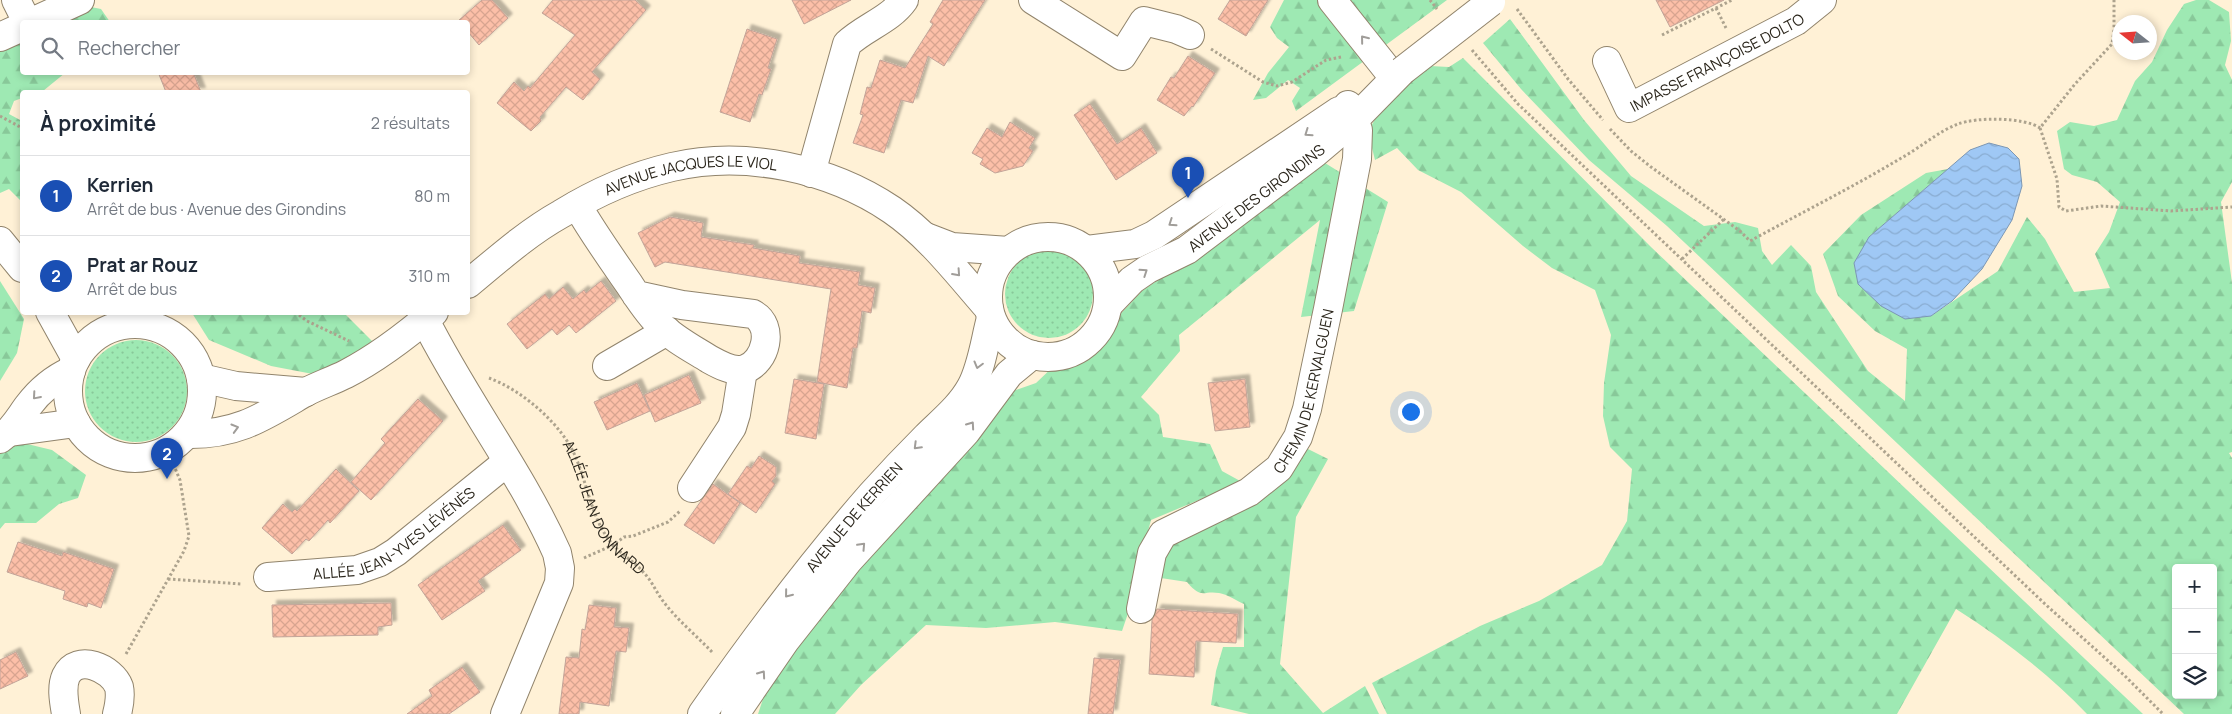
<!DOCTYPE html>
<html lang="fr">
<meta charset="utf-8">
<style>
:root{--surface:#fff;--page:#f2f2f3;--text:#1f2937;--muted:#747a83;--line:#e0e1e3;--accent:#111827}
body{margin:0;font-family:Manrope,sans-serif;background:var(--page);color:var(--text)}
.controls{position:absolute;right:15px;bottom:15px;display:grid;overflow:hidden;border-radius:5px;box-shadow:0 2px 8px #0003}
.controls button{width:45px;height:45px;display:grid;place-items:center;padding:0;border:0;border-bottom:1px solid var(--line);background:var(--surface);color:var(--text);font:25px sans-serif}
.compass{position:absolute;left:2112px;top:15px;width:45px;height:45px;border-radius:50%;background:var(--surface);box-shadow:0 2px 8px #0003;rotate:287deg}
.you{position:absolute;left:1410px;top:411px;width:18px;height:18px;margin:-12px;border:4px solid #fff;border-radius:50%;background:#1a73e8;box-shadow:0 0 0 8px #1a73e833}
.badge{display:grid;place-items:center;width:32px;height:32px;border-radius:50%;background:var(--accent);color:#fff;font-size:16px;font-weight:700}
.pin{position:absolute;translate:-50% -41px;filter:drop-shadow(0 1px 2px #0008)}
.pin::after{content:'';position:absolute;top:26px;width:18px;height:15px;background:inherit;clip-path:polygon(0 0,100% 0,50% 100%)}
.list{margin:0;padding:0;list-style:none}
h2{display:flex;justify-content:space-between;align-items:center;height:65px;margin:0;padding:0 20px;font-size:21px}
h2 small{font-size:16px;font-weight:400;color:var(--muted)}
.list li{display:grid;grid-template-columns:32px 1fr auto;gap:15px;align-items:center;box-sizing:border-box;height:80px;padding:0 20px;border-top:1px solid var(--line)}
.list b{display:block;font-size:19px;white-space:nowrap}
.list p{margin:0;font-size:16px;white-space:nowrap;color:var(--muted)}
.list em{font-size:16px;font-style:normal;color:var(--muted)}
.icon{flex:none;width:28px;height:28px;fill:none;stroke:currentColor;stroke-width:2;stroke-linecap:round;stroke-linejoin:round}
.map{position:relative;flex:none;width:2232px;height:714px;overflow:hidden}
.search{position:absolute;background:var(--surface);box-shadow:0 2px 8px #0003;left:20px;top:20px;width:450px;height:55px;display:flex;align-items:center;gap:12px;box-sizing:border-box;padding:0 18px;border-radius:5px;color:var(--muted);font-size:19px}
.panel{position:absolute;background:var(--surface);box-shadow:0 2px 8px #0003;left:20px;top:90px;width:450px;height:225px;border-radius:5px}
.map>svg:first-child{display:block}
</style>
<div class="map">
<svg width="2232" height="714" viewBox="0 0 2232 714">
<defs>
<pattern id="grass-dots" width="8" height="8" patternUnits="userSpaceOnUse" patternTransform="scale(1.25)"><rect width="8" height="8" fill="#9ee9b3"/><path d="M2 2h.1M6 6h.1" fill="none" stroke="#88c899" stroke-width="1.8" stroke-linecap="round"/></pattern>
<pattern id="forest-firs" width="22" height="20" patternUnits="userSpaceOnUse" patternTransform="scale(1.25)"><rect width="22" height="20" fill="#9ee9b3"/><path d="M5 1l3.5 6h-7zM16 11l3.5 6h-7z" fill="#88c899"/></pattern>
<pattern id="water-waves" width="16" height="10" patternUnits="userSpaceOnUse" patternTransform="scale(1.25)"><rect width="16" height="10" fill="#9fc8f5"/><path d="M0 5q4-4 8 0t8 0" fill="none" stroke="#89acd1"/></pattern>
<pattern id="building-cross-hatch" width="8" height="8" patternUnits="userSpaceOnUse" patternTransform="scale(1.25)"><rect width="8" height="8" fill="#fcbfa8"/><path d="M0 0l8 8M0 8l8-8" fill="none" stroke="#d8a490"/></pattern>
<filter id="shadow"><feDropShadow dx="4.5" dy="-4.5" stdDeviation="1" flood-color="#0004"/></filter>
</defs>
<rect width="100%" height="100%" fill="#fff1d6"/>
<g fill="url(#grass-dots)">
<circle cx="1049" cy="294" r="44"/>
<circle cx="136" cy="391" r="51"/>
</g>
<g fill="url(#forest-firs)" fill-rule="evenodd">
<path d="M1284,0H1447L1296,111L1292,101L1300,88L1288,80L1266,98L1253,100L1268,73L1289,47L1277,38L1270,27Z"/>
<path d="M2196,0H2209L2229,12L2231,41L2225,65L2232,80V182L2221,202L2232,283V452L2229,453L2232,458V714H2184L1667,226L1589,160L1521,89L1483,43L1510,19L1584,120L1631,176L1704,226L1735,222L1758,228L1762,251L1772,265L1791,245L1811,266L1816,292L1868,371L1905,401L1907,349L1875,331L1838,296L1823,254L1861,215L1926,173L1948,169L1869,237L1931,316L1998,271L2027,217L2045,239L2074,292L2110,288L2095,254L2109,232L2120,202L2097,182L2072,175L2064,169L2057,131L2070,122L2094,126L2117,120L2135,81L2152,62L2167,30L2184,4ZM2176,568H2213V695H2176Z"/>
<path d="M86,6L101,9L110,22H58Z"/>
<path d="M22,41V72L65,73L43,91L22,92V98L14,101L9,114L22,121V202L9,189L0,193V50Z"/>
<path d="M1463,58L1651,247L2143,714H2087C2049,674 2003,639 1956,609L1897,714H1387L1372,683L1480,626L1539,601L1602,565L1627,521L1632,469L1610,447L1603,416L1604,383L1611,335L1595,290L1552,268L1523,246L1461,192L1418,170L1397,148L1375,160L1368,132L1380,110L1395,90L1430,66L1449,67Z"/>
<path d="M1325,163L1388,202L1354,311L1301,317L1320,220L1179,335L1180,351L1141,397L1159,415L1163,437L1210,444L1222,471L1242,482L1151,520L1144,546L1306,448L1328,459L1296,517L1280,664L1323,713L1365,686L1379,714H1249L1211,705L1216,671L1223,647H1244V604C1237,601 1227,594 1219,593C1203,590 1202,600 1187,582L1141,575L1122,631L1055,622L986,628L926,625L861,685L835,714H758L767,687L864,556L1004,394L1036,383L1056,364L1083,354L1142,291L1285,194Z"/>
<path d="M0,281L24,319L17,353L0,381Z"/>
<path d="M192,313H344L374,343L318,375L271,366L209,340Z"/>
<path d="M19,442L52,450L86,475L78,498L59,504L36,523H5L0,529V454Z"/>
</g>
<path fill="url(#water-waves)" stroke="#7c97b4" d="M1989,143L2008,148L2019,159L2022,186L2012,220L1982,269L1952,301L1931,316L1905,319L1881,306L1858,284L1854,263L1869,237L1970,150Z"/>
<g fill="url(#building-cross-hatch)" stroke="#c2a499" filter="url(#shadow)">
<path d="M482,0H492L508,18L479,45L468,32V22L458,21Z"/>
<path d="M553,0H635L646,10L592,72L600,79L583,100L566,87L540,117L541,121L531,131L497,103L514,82L524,91L528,86L530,88L575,35L542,13Z"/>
<path d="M792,0H851L804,24Z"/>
<path d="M943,0H985L944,66L928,56L913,103L901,100L884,153L853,143L863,115L860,114L867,87L871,88L880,60L905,68L933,24L930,22Z"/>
<path d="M1230,0H1268L1246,36L1218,19Z"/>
<path d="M1656,0H1724L1670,27Z"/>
<path d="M747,29L777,39L768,68L771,69L762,95L759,94L750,122L720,112Z"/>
<path d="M1188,56L1215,73L1193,107L1192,106L1184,116L1157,100L1171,77L1174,78Z"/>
<path d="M158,72H193L201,92H166Z"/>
<path d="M1090,104L1117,144L1141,128L1157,153L1116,180L1074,115Z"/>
<path d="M1010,122L1035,138L1029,148L1033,151L1023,166L995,173L980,164L983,159L972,153L987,128L1002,137Z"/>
<path d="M670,217L703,223L701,237L754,245L753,248L800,256L799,263L860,272L858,285L875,288L871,313L862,311L857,348H853L847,388L817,382L831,289L665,262L655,267L638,233Z"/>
<path d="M601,281L616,301L576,333L569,325L557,335L552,329L527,349L507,324L545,294L549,299L563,287L573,299L584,290L586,293Z"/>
<path d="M689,375L701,403L655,422L644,395Z"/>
<path d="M794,379L824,384L816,439L785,433Z"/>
<path d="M1245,379L1250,427L1215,431L1208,383Z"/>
<path d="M637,383L650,411L607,430L594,402Z"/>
<path d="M418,399L443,421L371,500L351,482L385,443L381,439Z"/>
<path d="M759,456L776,467V476L772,481L775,484L756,513L728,494L747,466L751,468Z"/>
<path d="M336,469L359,491L330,523L328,520L309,541L306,539L292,554L262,528L283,504L292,512L295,509L297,511Z"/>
<path d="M713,484L740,503L714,544L684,525Z"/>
<path d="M503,525L521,550L478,581L485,591L442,620L418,585Z"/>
<path d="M18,542L62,556L63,552L114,569L101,608L88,603L87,607L63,599L65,591L7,572Z"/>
<path d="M391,603L392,625L378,627V635L273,637L272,605Z"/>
<path d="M589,605L616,608L614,627L629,628L626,652L616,651L609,706L580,702L579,714H559L566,657L579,658L582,629L585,630Z"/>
<path d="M1157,609L1238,614L1236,643L1196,641L1194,677L1149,674L1152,620Z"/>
<path d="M16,652L28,676L0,689V660Z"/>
<path d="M1094,658L1120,660L1113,714H1088Z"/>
<path d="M462,667L480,692L449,714H407L432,696L429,690Z"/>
</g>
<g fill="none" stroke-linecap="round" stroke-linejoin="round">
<defs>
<g id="minor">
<path d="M16,0L27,22"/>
<path d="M1033,0L1122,56L1144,21L1176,29L1190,35"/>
<path d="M1332,0L1394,78"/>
<path d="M32,22L80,0"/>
<path d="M0,37L22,27"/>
<path id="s2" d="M1607,61L1629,108L1796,21L1822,0"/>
<path d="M811,173L847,44C865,27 890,20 904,0"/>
<path d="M577,205C593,233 611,258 629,284C638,298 648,313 659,324C672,338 693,349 709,359C718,364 734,373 745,369C766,362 775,326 753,314L682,305L636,295"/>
<path d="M926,237L952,247L1009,251"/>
<path d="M0,241L22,268"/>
<path id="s3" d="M468,284C497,260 527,233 561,214C595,193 633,176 672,167C745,150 830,168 892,210C930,236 959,275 989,309"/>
<path d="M50,312L76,359"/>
<path d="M425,320C465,400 521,472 557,553L560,568L559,583L505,714"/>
<circle cx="135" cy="391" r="67"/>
<path d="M607,366L667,331"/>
<path d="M201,378L236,386L306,392"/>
<path d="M10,432L76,423"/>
<path d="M187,434C237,435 263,417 304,393C317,386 332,381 346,374C377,358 407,335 434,312"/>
<path d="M0,439C13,430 19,418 28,406C40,390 53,379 71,371"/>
<path d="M692,488L732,427L736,414L743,370"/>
<path id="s4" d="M268,577L357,570L380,562L396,552L507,462"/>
<path id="s5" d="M1141,609L1152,553L1163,534L1249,492L1279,468L1298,437L1307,409L1328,309L1357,159L1358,130L1348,105"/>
<path d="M66,714C64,702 61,687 66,676C77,653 112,668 119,687C121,696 119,706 117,714"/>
</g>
<g id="major">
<circle cx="1048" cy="297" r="60"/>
<path d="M1087,250L1135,244L1154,235L1339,111"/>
<path id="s6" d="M1108,305L1132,280L1148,269L1187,250L1315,153L1354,120L1402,71"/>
<path id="s7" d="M702,714C755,638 810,565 871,495C889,475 907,456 926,437C942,421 960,407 971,387C982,367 985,340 991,318"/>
<path d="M735,714L785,641L848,561L966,432L1009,374L1032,355"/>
</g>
</defs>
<use href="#minor" stroke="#91846c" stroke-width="30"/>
<use href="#major" stroke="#91846c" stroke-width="30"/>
<g stroke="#ada38e" stroke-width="3" stroke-dasharray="2.5 2.5" stroke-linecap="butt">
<path d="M1430,0L1437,9"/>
<path d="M1716,8L1726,28"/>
<path d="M1517,9L1568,79L1603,120"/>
<path d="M1662,35L1732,0"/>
<path d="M1211,49L1263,82L1277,86L1292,82L1326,60L1341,57"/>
<path d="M1472,50L1518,104L2045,604L2125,676L2163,714"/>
<path d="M0,116L22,128"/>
<path d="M2040,128L2057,179L2059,207L2066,211L2101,206L2171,211L2232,207"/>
<path d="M1610,129L1631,151L1651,167L1740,231L1750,241C1801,213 1853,187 1903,157C1921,147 1939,131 1958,124C1976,117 2024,117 2040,128L2075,84L2112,44L2114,30V0"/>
<path d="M1682,259L1724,219"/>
<path d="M295,312L307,321L349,341"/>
<path id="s1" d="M489,378C522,390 563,425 576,458C588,486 592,521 613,545C622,555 635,562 644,573C652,581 656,592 663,601C677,620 697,636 713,653"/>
<path d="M584,558L613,545L624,537L633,536L668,522L680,511"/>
<path d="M168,579L242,584"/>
<path d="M126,654L184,551L189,536L180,480L169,454"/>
</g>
<use href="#minor" stroke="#fff" stroke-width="28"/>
<use href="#major" stroke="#fff" stroke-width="28"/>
<defs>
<path id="major-bridge" d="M1402,71L1491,2"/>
</defs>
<use href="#major-bridge" stroke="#91846c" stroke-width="30" stroke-linecap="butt"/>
<use href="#major-bridge" stroke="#fff" stroke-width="28"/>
</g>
<defs><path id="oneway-chevron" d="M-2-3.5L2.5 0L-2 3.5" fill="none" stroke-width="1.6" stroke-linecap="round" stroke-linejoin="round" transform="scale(1.25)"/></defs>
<g stroke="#a09d99">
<use href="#oneway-chevron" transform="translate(1364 39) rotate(-129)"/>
<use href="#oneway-chevron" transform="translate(1308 133) rotate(145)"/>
<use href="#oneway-chevron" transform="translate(1172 223) rotate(146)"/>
<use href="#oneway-chevron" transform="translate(1144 272) rotate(-34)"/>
<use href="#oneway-chevron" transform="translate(957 273) rotate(48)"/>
<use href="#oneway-chevron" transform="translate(978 365) rotate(105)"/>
<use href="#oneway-chevron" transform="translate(36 396) rotate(131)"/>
<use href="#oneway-chevron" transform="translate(971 425) rotate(-55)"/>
<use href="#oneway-chevron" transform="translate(235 428) rotate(-16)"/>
<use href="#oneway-chevron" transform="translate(917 446) rotate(135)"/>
<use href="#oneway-chevron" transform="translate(862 546) rotate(-47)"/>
<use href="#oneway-chevron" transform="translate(788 594) rotate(129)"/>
<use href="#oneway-chevron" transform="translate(762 674) rotate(-55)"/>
</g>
<g text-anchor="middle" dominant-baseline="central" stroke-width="4" stroke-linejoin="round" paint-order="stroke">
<g font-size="15" fill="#2b261c" stroke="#fff1d6">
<text stroke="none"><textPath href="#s2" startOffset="151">IMPASSE FRANÇOISE DOLTO</textPath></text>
<text stroke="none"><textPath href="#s3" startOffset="255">AVENUE JACQUES LE VIOL</textPath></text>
<text stroke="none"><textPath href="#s6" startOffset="184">AVENUE DES GIRONDINS</textPath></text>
<text stroke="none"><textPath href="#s5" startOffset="295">CHEMIN DE KERVALGUEN</textPath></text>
<text stroke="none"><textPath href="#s1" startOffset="179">ALLÉE JEAN DONNARD</textPath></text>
<text stroke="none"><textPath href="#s7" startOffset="249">AVENUE DE KERRIEN</textPath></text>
<text stroke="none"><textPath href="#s4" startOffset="138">ALLÉE JEAN-YVES LÉVÉNÈS</textPath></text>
</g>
</g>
</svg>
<div class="controls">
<button>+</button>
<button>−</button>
<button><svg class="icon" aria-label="layers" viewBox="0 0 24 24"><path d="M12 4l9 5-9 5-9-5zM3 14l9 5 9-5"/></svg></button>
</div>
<svg class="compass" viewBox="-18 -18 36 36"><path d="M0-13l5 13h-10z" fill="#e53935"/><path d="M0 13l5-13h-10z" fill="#747a83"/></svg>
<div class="you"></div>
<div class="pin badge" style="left:1188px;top:198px;background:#1a4fb4">1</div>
<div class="pin badge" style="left:167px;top:479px;background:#1a4fb4">2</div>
<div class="search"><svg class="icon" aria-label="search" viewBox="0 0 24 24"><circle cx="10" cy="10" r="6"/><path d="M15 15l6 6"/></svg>Rechercher</div>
<section class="panel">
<h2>À proximité<small>2 résultats</small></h2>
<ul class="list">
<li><span class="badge" style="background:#1a4fb4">1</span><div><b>Kerrien</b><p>Arrêt de bus · Avenue des Girondins</p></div><em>80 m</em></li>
<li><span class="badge" style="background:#1a4fb4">2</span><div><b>Prat ar Rouz</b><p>Arrêt de bus</p></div><em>310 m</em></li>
</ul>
</section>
</div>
